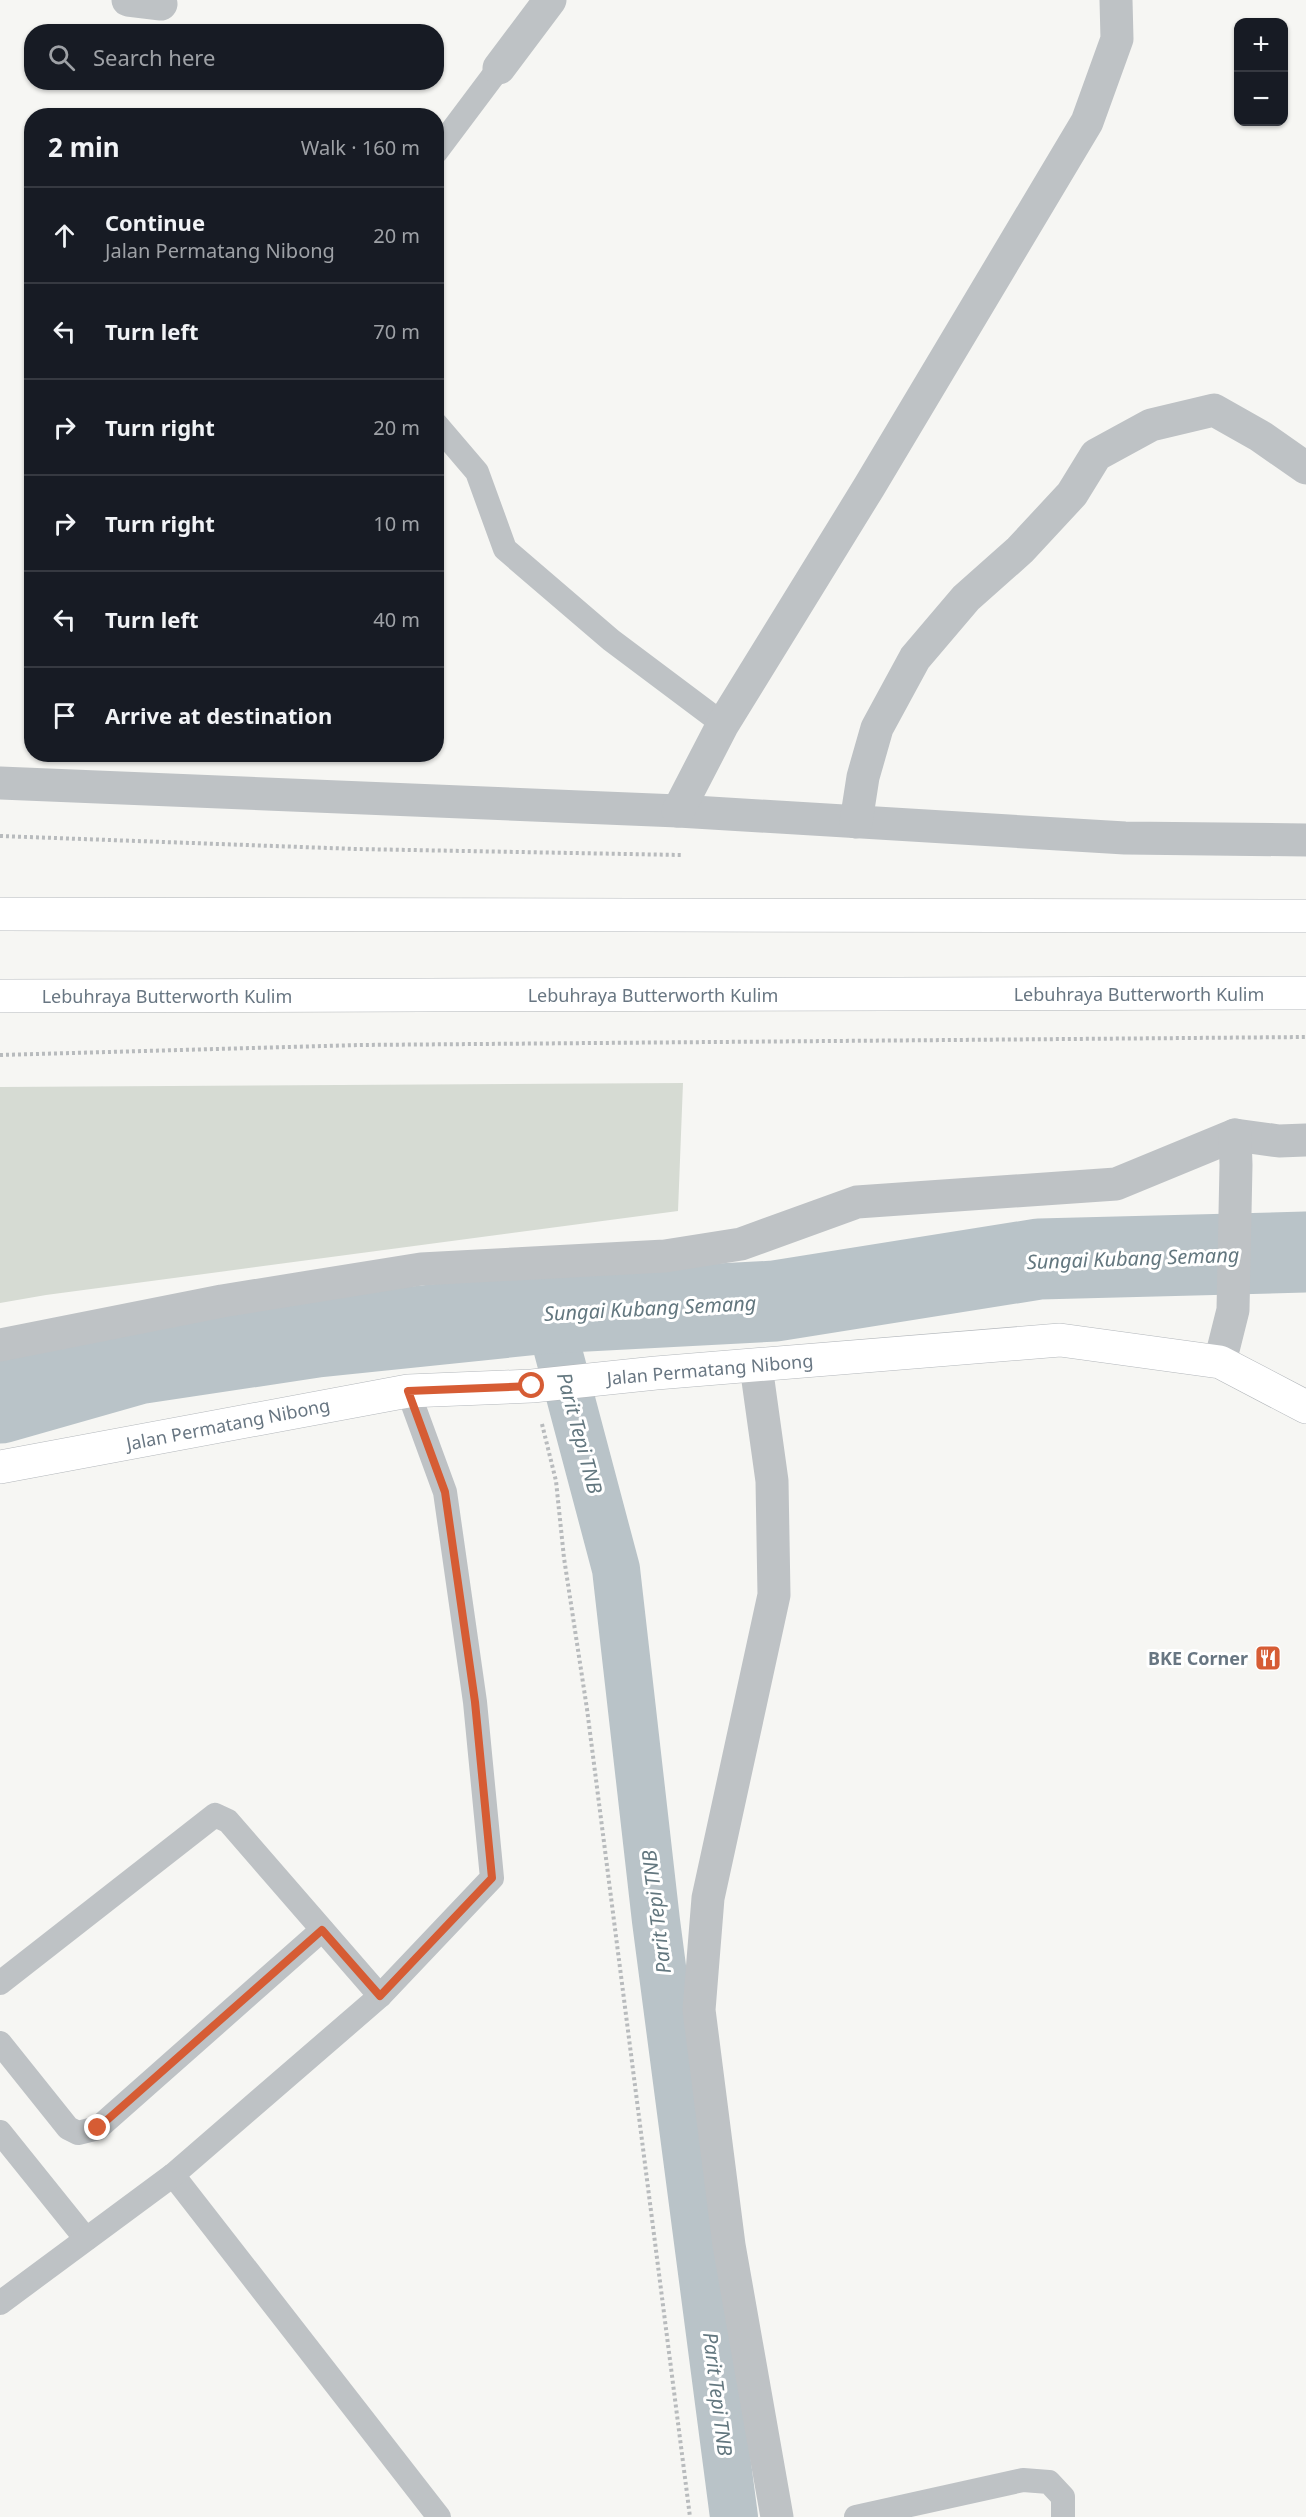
<!DOCTYPE html>
<meta charset="utf-8">
<style>
:root{--surface:#171b24;--page:#20242c;--text:#f1f3f6;--muted:#9ea1a6;--line:#363941}
body{margin:0;font-family:"Noto Sans",sans-serif;background:var(--page);color:var(--text)}
.controls{position:absolute;right:18px;top:18px;display:grid;overflow:hidden;border-radius:12px;box-shadow:0 2px 4px #0004}
.controls button{width:54px;height:54px;display:grid;place-items:center;padding:0;border:0;border-bottom:2px solid var(--line);background:var(--surface);color:var(--text);font:30px sans-serif}
.stop{position:absolute;width:18px;height:18px;margin:-14px;border:4px solid #d65c34;border-radius:50%;background:#fff}
.stop.end{background:#d65c34;border-color:#fff;box-shadow:0 2px 6px #0008}
.list{margin:0;padding:0;list-style:none}
h2{display:flex;justify-content:space-between;align-items:center;height:78px;margin:0;padding:0 24px;font-size:26px}
h2 small{font-size:20px;font-weight:400;color:var(--muted)}
.list li{display:grid;grid-template-columns:39px 1fr auto;gap:18px;align-items:center;box-sizing:border-box;height:96px;padding:0 24px;border-top:2px solid var(--line)}
.list b{display:block;font-size:22px;white-space:nowrap}
.list p{margin:0;font-size:20px;white-space:nowrap;color:var(--muted)}
.list em{font-size:20px;font-style:normal;color:var(--muted)}
.icon{flex:none;width:33px;height:33px;fill:none;stroke:currentColor;stroke-width:2;stroke-linecap:round;stroke-linejoin:round}
.map{position:relative;flex:none;width:1306px;height:2517px;overflow:hidden}
.search{position:absolute;background:var(--surface);box-shadow:0 2px 4px #0004;left:24px;top:24px;width:420px;height:66px;display:flex;align-items:center;gap:15px;box-sizing:border-box;padding:0 21px;border-radius:24px;color:var(--muted);font-size:22px}
.panel{position:absolute;background:var(--surface);box-shadow:0 2px 4px #0004;left:24px;top:108px;width:420px;height:654px;border-radius:24px}
.map>svg:first-child{display:block}
</style>
<div class="map">
<svg width="1306" height="2517" viewBox="0 0 1306 2517">
<rect width="100%" height="100%" fill="#f6f6f3"/>
<path fill="#d6dbd3" d="M683,1083L678,1211L46,1295L0,1303V1087Z"/>
<g fill="none" stroke-linecap="round" stroke-linejoin="round">
<path stroke="#b9c3c8" stroke-width="48" d="M548,1313L616,1569L656,1921L734,2517"/>
<path stroke="#b9c3c8" stroke-width="81" d="M0,1403L137,1364L317,1337L548,1313L775,1301L1039,1259L1306,1252"/>
<defs>
<path id="secondary" d="M0,1467L408,1391L532,1386L656,1373L1060,1340L1220,1362L1306,1407"/>
<g id="motorway">
<path d="M0,914L1306,916"/>
<path d="M0,996L1306,993"/>
</g>
</defs>
<use href="#secondary" stroke="#b3b7bb" stroke-width="34"/>
<use href="#motorway" stroke="#b1b5b8" stroke-width="34"/>
<g stroke="#b8bbbd" stroke-width="4" stroke-dasharray="3 3" stroke-linecap="butt">
<path d="M0,836L356,849L681,855"/>
<path d="M0,1055L360,1045L1306,1037"/>
<path d="M542,1424L556,1481L564,1558L587,1709L690,2517"/>
</g>
<g stroke="#bec2c5" stroke-width="24">
<path d="M436,152L499,68"/>
<path d="M436,424L477,472L505,549L611,640L723,724"/>
<path d="M0,1983L215,1815L228,1821L380,1996"/>
<path d="M0,2043L68,2128L78,2133L98,2128L322,1930"/>
<path d="M0,2132L86,2239"/>
<path d="M173,2175L439,2517"/>
<path d="M0,2303L173,2175L380,1996L492,1878L475,1702L445,1492L408,1391"/>
<path d="M856,2517L1023,2480L1049,2482L1063,2497V2517"/>
</g>
<g stroke="#bec2c5" stroke-width="33">
<path d="M128,0L161,4"/>
<path d="M499,68L550,0"/>
<path d="M0,783L678,811L1125,838L1306,840"/>
<path d="M678,811L723,724L869,487L1087,122L1117,39L1116,0"/>
<path d="M856,822L863,777L877,728L915,658L966,598L1020,550L1072,494L1096,455L1151,425L1214,410L1260,436L1306,468"/>
<path d="M0,1345L222,1301L421,1269L665,1256L741,1244L857,1202L1116,1184L1235,1135L1279,1141L1306,1140"/>
<path d="M1220,1362L1233,1310L1236,1165L1235,1135"/>
<path d="M756,1366L772,1481L774,1595L708,1898L699,2010L729,2245L777,2517"/>
</g>
<use href="#secondary" stroke="#fff" stroke-width="33"/>
<use href="#motorway" stroke="#fff" stroke-width="33"/>
</g>
<g fill="none" stroke-linecap="round" stroke-linejoin="round">
<path stroke="#d65c34" stroke-width="8" d="M98,2128L322,1930L380,1996L492,1878L475,1702L445,1492L408,1391L532,1386"/>
</g>
<defs>
<symbol id="restaurant-square" viewBox="-11 -11 22 22"><rect x="-9" y="-9" width="18" height="18" rx="4" fill="#d65c34" stroke="#fff"/><path d="M-5-6h1v4h1v-4h1v4h1v-4h1v5L-1.5 .5V6h-2V.5L-5-1ZM5-6V6H3V1.5H1.5Q1.5-4 5-6Z" fill="#fff"/></symbol>
</defs>
<g fill-rule="evenodd">
<use href="#restaurant-square" x="1253" y="1643" width="30" height="30"/>
</g>
<g text-anchor="middle" dominant-baseline="central" stroke-width="6" stroke-linejoin="round" paint-order="stroke">
<g font-size="18" fill="#687682" stroke="#fff">
<text x="1139" y="994">Lebuhraya Butterworth Kulim</text>
<text x="653" y="995">Lebuhraya Butterworth Kulim</text>
<text x="167" y="996">Lebuhraya Butterworth Kulim</text>
<text transform="translate(710 1369) rotate(-5)">Jalan Permatang Nibong</text>
<text transform="translate(228 1424) rotate(-11)">Jalan Permatang Nibong</text>
</g>
<g font-size="18" font-weight="bold" fill="#687682" stroke="#fff" text-anchor="end">
<text x="1248" y="1658">BKE Corner</text>
</g>
<g font-size="20" font-style="italic" fill="#63777f" stroke="#fff">
<text transform="translate(1133 1258) rotate(-2)">Sungai Kubang Semang</text>
<text transform="translate(650 1308) rotate(-3)">Sungai Kubang Semang</text>
<text transform="translate(580 1433) rotate(75)">Parit Tepi TNB</text>
<text transform="translate(656 1912) rotate(-97)">Parit Tepi TNB</text>
<text transform="translate(718 2394) rotate(83)">Parit Tepi TNB</text>
</g>
</g>
</svg>
<div class="controls">
<button>+</button>
<button>−</button>
</div>
<div class="stop" style="left:532px;top:1386px"></div>
<div class="stop end" style="left:98px;top:2128px"></div>
<div class="search"><svg class="icon" aria-label="search" viewBox="0 0 24 24"><circle cx="10" cy="10" r="6"/><path d="M15 15l6 6"/></svg>Search here</div>
<section class="panel">
<h2>2 min<small>Walk · 160 m</small></h2>
<ul class="list">
<li><svg class="icon" aria-label="ahead" viewBox="0 0 24 24"><path d="M12 20V5M6 11l6-6 6 6"/></svg><div><b>Continue</b><p>Jalan Permatang Nibong</p></div><em>20 m</em></li>
<li><svg class="icon" aria-label="left" viewBox="0 0 24 24"><path d="M17 20v-9H6M10 6l-5 5 5 5"/></svg><div><b>Turn left</b></div><em>70 m</em></li>
<li><svg class="icon" aria-label="right" viewBox="0 0 24 24"><path d="M7 20v-9h11M14 6l5 5-5 5"/></svg><div><b>Turn right</b></div><em>20 m</em></li>
<li><svg class="icon" aria-label="right" viewBox="0 0 24 24"><path d="M7 20v-9h11M14 6l5 5-5 5"/></svg><div><b>Turn right</b></div><em>10 m</em></li>
<li><svg class="icon" aria-label="left" viewBox="0 0 24 24"><path d="M17 20v-9H6M10 6l-5 5 5 5"/></svg><div><b>Turn left</b></div><em>40 m</em></li>
<li><svg class="icon" aria-label="arrive" viewBox="0 0 24 24"><path d="M6 21V4h12l-3 4 3 4H6"/></svg><div><b>Arrive at destination</b></div></li>
</ul>
</section>
</div>
